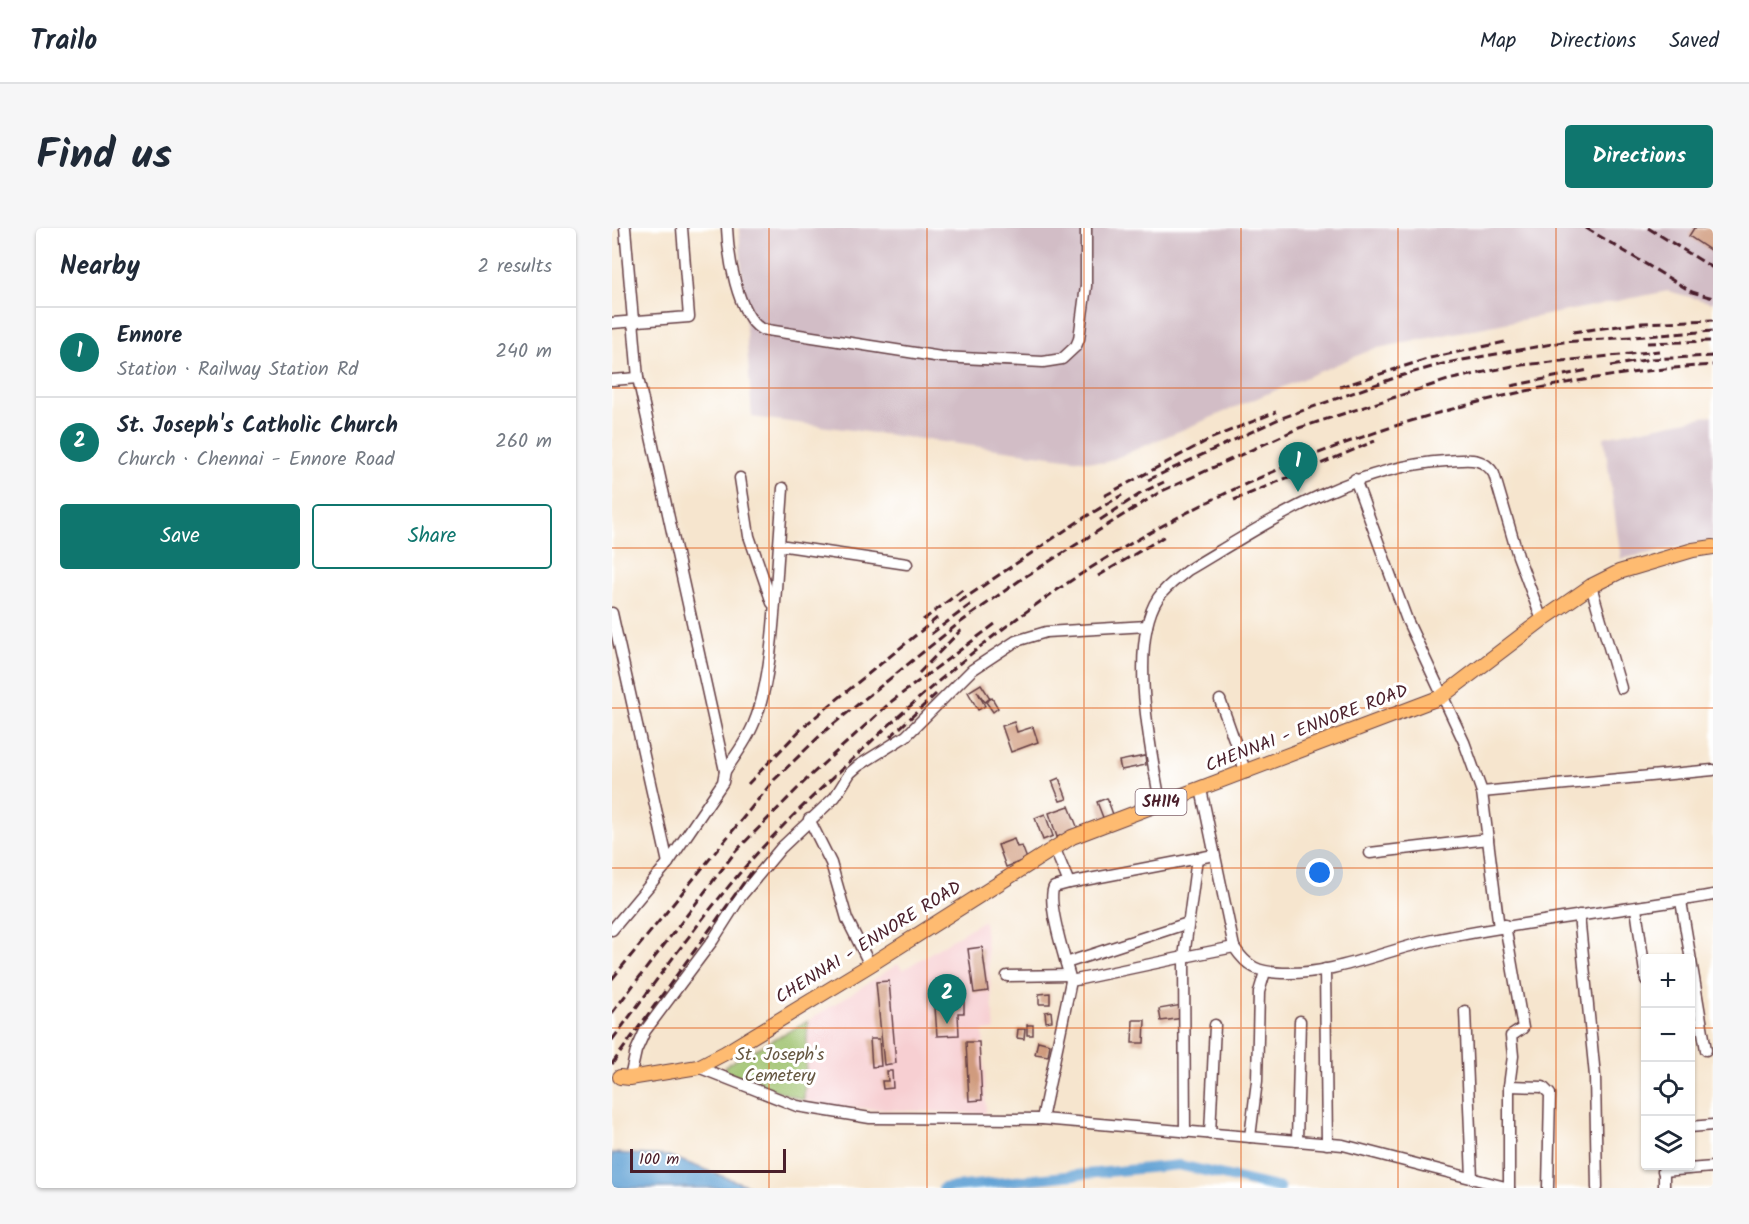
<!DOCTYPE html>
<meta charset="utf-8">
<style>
:root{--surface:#fff;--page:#f6f6f7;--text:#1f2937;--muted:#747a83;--line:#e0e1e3;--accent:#0f766e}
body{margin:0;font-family:Kalam,sans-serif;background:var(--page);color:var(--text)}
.controls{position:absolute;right:18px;bottom:18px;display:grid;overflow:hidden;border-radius:6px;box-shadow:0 2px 4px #0004}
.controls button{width:54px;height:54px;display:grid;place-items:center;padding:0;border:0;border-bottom:2px solid var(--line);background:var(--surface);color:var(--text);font:30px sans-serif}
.scale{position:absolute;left:18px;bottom:15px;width:156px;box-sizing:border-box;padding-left:6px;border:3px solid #4a1f2b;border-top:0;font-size:16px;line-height:21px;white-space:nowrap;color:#4a1f2b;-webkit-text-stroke:4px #fff;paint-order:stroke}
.you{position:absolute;left:708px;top:645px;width:21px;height:21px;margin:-15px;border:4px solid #fff;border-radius:50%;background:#1a73e8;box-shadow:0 0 0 9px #1a73e833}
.badge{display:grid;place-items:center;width:39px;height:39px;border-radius:50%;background:var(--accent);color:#fff;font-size:20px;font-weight:700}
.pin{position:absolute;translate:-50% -50px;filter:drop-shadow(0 2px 3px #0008)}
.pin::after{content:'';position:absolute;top:32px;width:21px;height:18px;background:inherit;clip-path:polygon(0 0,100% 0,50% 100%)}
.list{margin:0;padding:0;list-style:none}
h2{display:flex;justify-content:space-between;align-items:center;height:78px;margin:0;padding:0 24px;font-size:26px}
h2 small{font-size:20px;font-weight:400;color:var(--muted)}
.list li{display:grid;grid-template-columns:39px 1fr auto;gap:18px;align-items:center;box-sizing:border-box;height:90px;padding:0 24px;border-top:2px solid var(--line)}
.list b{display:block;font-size:22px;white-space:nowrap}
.list p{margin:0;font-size:20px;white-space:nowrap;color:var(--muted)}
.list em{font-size:20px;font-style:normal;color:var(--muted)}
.actions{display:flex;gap:12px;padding:18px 24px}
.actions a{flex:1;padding:14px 0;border:2px solid var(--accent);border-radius:6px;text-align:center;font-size:21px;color:var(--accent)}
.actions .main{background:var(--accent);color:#fff}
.icon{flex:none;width:33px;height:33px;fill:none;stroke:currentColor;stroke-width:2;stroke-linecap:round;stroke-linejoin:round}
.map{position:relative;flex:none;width:1101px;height:960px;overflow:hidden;border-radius:6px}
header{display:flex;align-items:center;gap:36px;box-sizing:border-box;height:84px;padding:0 30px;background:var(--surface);border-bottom:2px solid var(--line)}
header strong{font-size:28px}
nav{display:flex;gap:33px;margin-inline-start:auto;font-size:21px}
.intro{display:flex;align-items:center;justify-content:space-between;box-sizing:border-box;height:144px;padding:0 36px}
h1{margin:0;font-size:42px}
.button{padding:15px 27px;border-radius:6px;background:var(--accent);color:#fff;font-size:21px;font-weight:700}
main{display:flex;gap:36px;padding:0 36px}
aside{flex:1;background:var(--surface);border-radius:6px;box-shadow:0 2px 4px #0004}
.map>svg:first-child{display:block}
</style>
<header>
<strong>Trailo</strong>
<nav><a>Map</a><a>Directions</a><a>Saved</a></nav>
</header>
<div class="intro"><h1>Find us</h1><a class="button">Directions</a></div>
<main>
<aside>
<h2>Nearby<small>2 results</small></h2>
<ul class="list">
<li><span class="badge">1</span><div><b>Ennore</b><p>Station · Railway Station Rd</p></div><em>240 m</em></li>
<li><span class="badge">2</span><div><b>St. Joseph's Catholic Church</b><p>Church · Chennai - Ennore Road</p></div><em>260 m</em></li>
</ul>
<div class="actions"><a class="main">Save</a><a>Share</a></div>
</aside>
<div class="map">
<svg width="1101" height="960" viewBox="0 0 1101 960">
<rect width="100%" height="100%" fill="#fff"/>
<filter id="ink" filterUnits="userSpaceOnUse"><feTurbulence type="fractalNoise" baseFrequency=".0167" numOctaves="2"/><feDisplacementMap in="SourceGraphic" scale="12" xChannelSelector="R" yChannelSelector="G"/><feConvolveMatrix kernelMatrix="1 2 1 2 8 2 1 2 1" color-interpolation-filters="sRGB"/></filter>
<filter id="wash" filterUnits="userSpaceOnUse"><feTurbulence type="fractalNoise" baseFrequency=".008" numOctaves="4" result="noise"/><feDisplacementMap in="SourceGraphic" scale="24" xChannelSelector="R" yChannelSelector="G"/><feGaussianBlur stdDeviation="1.35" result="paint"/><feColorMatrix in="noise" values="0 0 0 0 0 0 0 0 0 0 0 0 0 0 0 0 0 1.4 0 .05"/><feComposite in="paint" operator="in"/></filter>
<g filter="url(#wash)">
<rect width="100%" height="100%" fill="#f6e5ce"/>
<path fill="#f7cfd2" d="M372,692L383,802L371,803L374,886L220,879L192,872L196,793L286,736L291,742Z"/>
<g fill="#d2bdc6">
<path d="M127,0H1101V75L1056,63L761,121L492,235L140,189Z"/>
<path d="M1101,187V312L1009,331L992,209Z"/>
</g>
<path fill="#9dc16c" stroke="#74704c" stroke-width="1.5" d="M196,793L192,872L114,845L113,839L116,836Z"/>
<path fill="#60a1d4" stroke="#556080" stroke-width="1.5" d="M0,925L57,928L142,960H0Z"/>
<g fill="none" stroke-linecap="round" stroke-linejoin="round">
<path stroke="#60a1d4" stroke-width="10" d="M331,960L567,937L668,960"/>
</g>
<g id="blocks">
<g fill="#d09b7e">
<path d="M1082,0H1101V24L1077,8Z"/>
<path d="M369,456L378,470L373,474L365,463L373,478L366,482L356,464Z"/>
<path d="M380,470L386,480L381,484L374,474Z"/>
<path d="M402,494L405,504L421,499L426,514L399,524L390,498Z"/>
<path d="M533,528L534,537L509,542L507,533Z"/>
<path d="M447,550L455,571L448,573L440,553Z"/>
<path d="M495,570L502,589L492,592L485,574Z"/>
<path d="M457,578L466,601L445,609L437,585Z"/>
<path d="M433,586L441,608L431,612L423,590Z"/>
<path d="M402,611L405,619L410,618L415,631L394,639L386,617Z"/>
<path d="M370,719L376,763L362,765L356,721Z"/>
<path d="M277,753L284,835L272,837L264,754Z"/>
<path d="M344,763L345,773L352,772V785H346L347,807L325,808L322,764Z"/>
<path d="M438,765V776H427V766Z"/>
<path d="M570,777L572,790L549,793L547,781Z"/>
<path d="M439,783L440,793L434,794L433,784Z"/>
<path d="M521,792H533L532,815H520Z"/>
<rect x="415" y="797" width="6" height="10"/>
<path d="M406,801H413L412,811L405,810Z"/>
<path d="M258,811H267L269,838L260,839Z"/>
<path d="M426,813L438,816L436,828L423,826Z"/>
<path d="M354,814H367L370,872L357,873Z"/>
<path d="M275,843H280L281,860L271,861L270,853H276Z"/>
</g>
</g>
</g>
<g filter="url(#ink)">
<use href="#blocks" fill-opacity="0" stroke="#643d43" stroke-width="1.5"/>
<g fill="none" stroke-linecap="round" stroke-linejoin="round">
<defs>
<g id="minor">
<path d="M115,0C116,27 125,86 149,101L329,129L431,134L450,131L464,118L467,111L474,58V0"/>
<path d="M0,95L77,89L70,0"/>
<path d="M0,152L26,150"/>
<path d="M128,250L137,308L160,375"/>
<path d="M743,251L795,392L852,514L870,564L887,700"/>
<path d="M167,317L171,260"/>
<path d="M979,358L1009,460"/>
<path d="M0,385L56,635"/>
<path d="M608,472L634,545"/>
<path d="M113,543C123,528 135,513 142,495C161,450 163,368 167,317L295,336"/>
<path d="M589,561L622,719C636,740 646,744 671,745C722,747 773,722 822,712C914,693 1008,683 1101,667"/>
<path d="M870,564L1101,542"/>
<path d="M548,574C539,523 516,416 546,370C554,358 565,351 576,342C657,294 737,239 834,233C854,232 870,227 882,246L906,328L930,392"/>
<path d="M197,591L219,635L235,691L258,737"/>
<path d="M442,619L457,655L602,627"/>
<path d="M758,625L876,611"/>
<path d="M457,655L442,659C434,674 454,734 459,753"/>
<path d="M1069,673L1094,822"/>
<path d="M1024,680L1034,752"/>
<path d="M967,687L983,848L985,960"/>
<path d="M893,697L911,800L899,808L901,828L897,858V960"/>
<path d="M0,702L56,635L111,554L113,543L26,150L13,0"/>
<path d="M454,735L576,695"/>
<path d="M713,741L715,916"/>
<path d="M395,748L457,747"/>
<path d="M853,783L860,950"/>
<path d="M86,839L185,878L258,890L430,891L731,917L897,960"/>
<path d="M18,850L24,823L33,803L101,712L129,668L169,620L223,569L238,545L246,538L294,508L360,442L404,413L434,404L535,398"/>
<path d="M897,858L931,859L938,866L936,960"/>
<path d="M430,891L459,753L572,729L585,630"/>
<path d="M1078,899L1101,897"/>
<path d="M573,904L572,729L622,719"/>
<path d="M598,906L603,797"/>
<path d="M638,909L645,853L647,764L653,744"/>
<path d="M685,913L688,793"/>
<path d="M1051,943L1101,939"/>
<path d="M1052,960V938"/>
</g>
<path id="major" d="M8,849L18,850L86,839L113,825L258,737L460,609L829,469L930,392L979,358L1007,344L1081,322L1101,319"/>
</defs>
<use href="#minor" stroke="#643d43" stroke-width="13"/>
<use href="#major" stroke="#643d43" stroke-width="16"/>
<use href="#minor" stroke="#fff" stroke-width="10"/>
<use href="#major" stroke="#febb71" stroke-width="14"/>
<g stroke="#4a1f2b" stroke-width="3" stroke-dasharray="9 4.5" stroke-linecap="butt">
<path d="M974,0L1080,64L1101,70"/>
<path d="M1036,0L1101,40"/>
<path d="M961,104L1030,95L1101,92"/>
<path d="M1035,115L1101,113"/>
<path d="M999,138L1039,131L1101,128"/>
<path d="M899,158L976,142"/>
<path d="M728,159L818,130L893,114"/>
<path d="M536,252L667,191L788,148L834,135L951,114L1101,103"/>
<path d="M492,268L600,210L664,184"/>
<path d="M622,272L763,213"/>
<path d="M488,292L531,264L552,254"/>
<path d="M486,348L553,308"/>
<path d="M347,374L470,291L510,267"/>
<path d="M311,392L352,361"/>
<path d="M319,406L362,374"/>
<path d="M307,445L349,402"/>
<path d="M278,509L324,466"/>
<path d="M136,556L191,499L325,390"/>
<path d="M0,751L162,552L214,502L346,396L411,350L548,264L687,200L836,152L901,138L1047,123"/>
<path d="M0,785L124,623L199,547L280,473L383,396"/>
<path d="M0,812C40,759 79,703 122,652C159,607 202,567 245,527C302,473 361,421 425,376C619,238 863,152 1101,137"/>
<path d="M0,836L141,642"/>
</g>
</g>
</g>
<path fill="none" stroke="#e0560e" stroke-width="1.5" stroke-opacity="0.55" d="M157,0V960M315,0V960M472,0V960M629,0V960M786,0V960M944,0V960M0,160H1101M0,320H1101M0,480H1101M0,640H1101M0,800H1034M1078,800H1101"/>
<g text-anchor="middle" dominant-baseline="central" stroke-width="6" stroke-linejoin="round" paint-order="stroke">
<rect fill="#fff" stroke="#80626b" stroke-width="1.5" x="523.5" y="561" width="51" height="26" rx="4.5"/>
<g font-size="16" font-weight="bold" fill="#4a1f2b">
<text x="549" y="574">SH114</text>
</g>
<g font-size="18" fill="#4a1f2b" stroke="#fff">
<text transform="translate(695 501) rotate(-21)">CHENNAI - ENNORE ROAD</text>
<text transform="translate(257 715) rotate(-32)">CHENNAI - ENNORE ROAD</text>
</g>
<g font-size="18" fill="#675842" stroke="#fff">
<text x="168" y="827">St. Joseph's<tspan x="168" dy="21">Cemetery</tspan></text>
</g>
</g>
</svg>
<div class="controls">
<button>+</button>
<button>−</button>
<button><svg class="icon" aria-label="locate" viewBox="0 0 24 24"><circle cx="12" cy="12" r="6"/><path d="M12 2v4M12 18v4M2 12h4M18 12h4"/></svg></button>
<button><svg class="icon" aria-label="layers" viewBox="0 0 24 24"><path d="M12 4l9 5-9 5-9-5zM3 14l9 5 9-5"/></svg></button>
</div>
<div class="scale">100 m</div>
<div class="you"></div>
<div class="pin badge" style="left:686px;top:264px">1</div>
<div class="pin badge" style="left:335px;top:796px">2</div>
</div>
</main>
